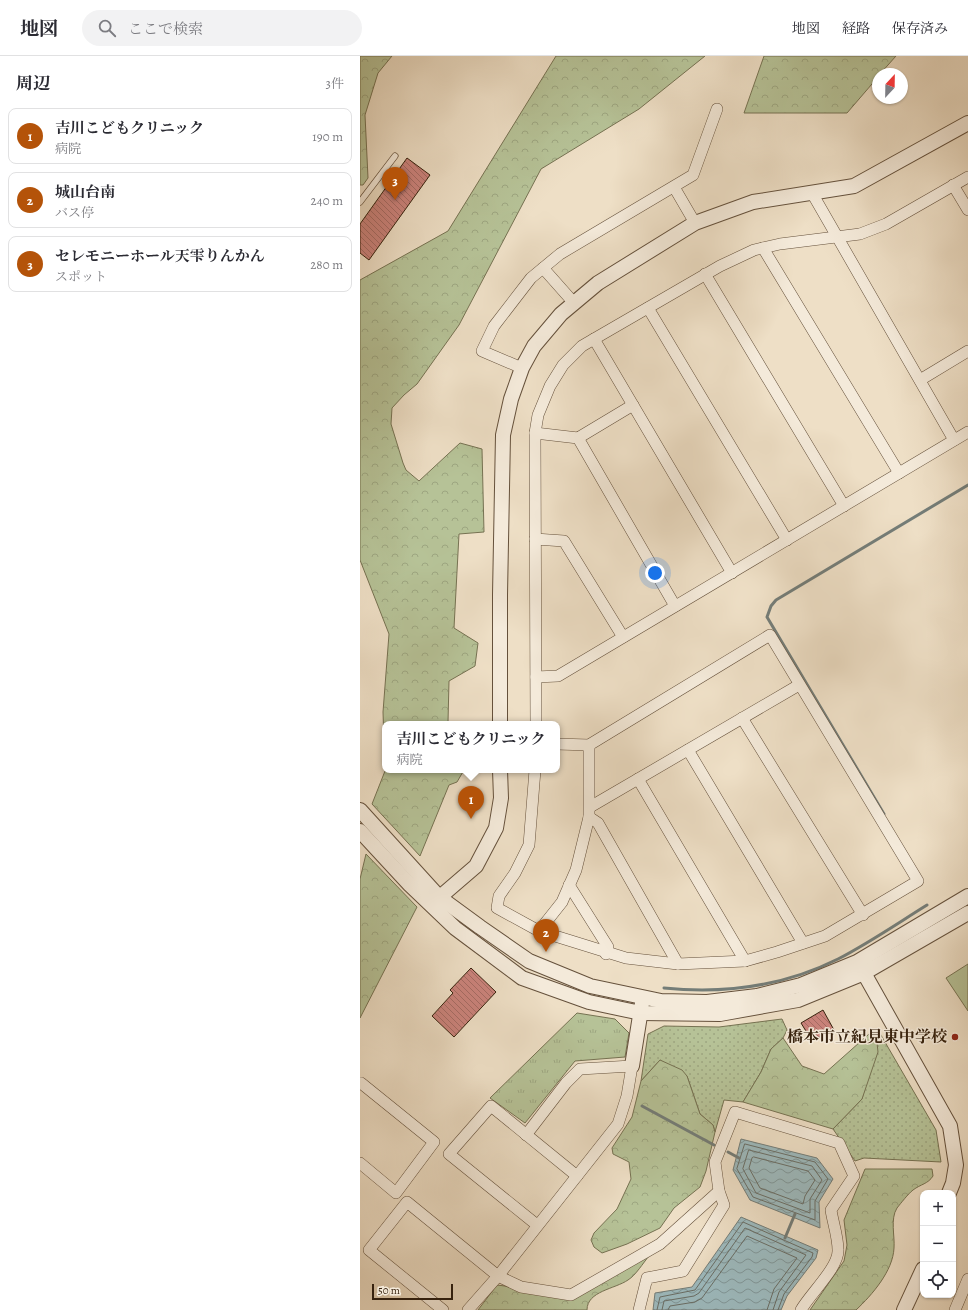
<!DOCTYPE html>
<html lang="ja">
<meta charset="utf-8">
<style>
:root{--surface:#fff;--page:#f2f2f3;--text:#2b2b33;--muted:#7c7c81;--line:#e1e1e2;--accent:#b45309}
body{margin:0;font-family:Alegreya,"Noto Serif JP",serif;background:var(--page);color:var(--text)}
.controls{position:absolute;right:12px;bottom:12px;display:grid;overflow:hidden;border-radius:8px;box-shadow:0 1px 3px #0004}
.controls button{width:36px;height:36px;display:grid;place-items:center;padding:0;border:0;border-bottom:1px solid var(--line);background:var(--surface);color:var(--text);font:20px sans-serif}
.compass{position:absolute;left:512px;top:12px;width:36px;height:36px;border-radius:50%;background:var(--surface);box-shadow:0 1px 3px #0004;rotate:22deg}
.scale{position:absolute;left:12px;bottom:10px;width:81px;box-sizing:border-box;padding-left:4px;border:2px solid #37220e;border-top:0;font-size:11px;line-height:14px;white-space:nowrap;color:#37220e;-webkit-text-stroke:3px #f4eada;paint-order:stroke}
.you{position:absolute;left:295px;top:517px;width:14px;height:14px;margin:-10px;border:3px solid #fff;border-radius:50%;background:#1a73e8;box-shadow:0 0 0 6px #1a73e833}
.badge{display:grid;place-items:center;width:26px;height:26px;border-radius:50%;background:var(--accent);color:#fff;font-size:13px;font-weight:700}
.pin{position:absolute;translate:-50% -33px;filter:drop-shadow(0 1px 2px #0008)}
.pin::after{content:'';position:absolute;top:21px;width:14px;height:12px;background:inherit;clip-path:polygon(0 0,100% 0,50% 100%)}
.popup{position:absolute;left:22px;top:665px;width:178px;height:52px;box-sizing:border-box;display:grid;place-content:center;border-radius:8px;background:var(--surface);filter:drop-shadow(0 1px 3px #0005);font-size:13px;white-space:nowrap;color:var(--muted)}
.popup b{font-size:15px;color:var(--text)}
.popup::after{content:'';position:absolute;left:50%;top:100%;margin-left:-8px;border:8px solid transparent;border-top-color:var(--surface)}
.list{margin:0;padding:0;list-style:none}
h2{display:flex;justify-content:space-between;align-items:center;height:52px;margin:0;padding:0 16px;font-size:17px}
h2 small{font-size:13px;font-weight:400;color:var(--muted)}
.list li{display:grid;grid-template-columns:26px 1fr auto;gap:12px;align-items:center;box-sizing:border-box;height:56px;margin:0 8px 8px;padding:0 8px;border:1px solid var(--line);border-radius:8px}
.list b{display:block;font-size:15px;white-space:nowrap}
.list p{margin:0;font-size:13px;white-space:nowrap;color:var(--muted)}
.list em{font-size:13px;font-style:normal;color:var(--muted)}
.icon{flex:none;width:22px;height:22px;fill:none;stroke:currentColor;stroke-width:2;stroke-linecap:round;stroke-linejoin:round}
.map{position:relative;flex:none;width:608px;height:1254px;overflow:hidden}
header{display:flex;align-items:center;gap:24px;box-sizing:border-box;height:56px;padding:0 20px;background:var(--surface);border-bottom:1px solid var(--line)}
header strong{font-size:19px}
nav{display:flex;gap:22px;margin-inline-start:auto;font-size:14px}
.search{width:280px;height:36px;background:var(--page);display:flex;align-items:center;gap:10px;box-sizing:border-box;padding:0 14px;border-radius:22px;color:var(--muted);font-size:15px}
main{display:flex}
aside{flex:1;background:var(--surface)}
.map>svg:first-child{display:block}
</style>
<header>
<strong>地図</strong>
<div class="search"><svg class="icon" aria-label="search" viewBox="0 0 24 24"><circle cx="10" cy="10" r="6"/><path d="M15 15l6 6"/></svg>ここで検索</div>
<nav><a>地図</a><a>経路</a><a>保存済み</a></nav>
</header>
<main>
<aside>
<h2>周辺<small>3件</small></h2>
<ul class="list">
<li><span class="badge">1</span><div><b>吉川こどもクリニック</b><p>病院</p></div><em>190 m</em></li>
<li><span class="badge">2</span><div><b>城山台南</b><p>バス停</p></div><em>240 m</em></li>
<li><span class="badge">3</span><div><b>セレモニーホール天雫りんかん</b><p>スポット</p></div><em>280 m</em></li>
</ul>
</aside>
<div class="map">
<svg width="608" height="1254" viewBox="0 0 608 1254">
<defs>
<pattern id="grass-dots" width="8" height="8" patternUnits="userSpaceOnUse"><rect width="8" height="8" fill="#b6c297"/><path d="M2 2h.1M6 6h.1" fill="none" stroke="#9da681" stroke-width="1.8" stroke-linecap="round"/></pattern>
<pattern id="forest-crowns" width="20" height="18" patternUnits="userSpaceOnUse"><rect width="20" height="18" fill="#b6c297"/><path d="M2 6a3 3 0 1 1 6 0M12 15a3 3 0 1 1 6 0" fill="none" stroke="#9da681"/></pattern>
<pattern id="park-tufts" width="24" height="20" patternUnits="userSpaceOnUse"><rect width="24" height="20" fill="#b6c297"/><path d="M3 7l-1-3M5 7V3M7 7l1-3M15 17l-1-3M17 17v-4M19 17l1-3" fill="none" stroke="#9da681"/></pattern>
<pattern id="water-waves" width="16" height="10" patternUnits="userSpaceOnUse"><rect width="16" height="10" fill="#9dbabe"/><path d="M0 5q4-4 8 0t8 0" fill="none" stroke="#819799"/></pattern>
<pattern id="building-back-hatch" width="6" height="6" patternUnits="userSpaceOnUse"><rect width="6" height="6" fill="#cb837c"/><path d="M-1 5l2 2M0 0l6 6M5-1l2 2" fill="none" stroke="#a66b64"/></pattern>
</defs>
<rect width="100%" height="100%" fill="#eedfc6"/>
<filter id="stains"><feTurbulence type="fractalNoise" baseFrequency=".005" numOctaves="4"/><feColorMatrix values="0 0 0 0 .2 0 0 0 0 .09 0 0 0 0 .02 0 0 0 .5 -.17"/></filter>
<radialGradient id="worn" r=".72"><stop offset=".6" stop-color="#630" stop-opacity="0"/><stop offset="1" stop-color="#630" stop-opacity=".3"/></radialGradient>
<g fill="url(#grass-dots)" stroke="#767252">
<path d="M422,963L427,974L423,982L411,993L401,1016L383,1046L364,1044L355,1076L353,1069L340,1058L327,1020L300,1004L281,1025L288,978L304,970L359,971Z"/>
<path d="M518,974L576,1074L581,1106L504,1102L495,1105L473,1073L502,1043L517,987L509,978Z"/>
</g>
<g fill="url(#forest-crowns)" stroke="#767252">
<path d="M0,0H32L18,17L5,59L8,122L3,129H0Z"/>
<path d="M196,0H345L279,53L181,113L99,269L57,328L44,339L32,352L31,368L43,407L46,414L59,425L100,387L122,393L124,476L99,478L94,572L118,587L115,610L89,625L88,666H104V668H25V714H104L97,726L89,729L60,800L12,748L25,715L23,656L29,578L0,504V224L88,175Z"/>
<path d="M404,0H536L520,18H518V21L487,57H384Z"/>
<path d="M6,798L57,851L0,962V823Z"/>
<path d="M509,978L517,987L518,996L502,1043L473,1073L383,1046L401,1016L411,993L423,982L442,1010L464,1018Z"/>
<path d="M300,1004L322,1014L327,1020L340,1058L353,1069L355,1076L346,1115L340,1131L314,1152L300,1172L267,1188L242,1197L234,1191L231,1184L234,1177L257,1153L271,1123L269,1106L253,1098L252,1092L272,1061L281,1025Z"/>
<path d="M505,1113H572L573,1120C568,1128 561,1128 553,1134C548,1138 541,1147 537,1152C530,1163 535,1180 534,1192C533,1215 512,1239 496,1254H450L484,1205L487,1189L484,1164Z"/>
<path d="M289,1200C283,1207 276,1219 268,1224C255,1233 227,1235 227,1254H118L137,1229L168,1233L211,1243Z"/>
</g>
<path fill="url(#park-tufts)" stroke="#767252" d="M217,957L255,963L269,977L265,1001L215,1005L165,1067L130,1042Z"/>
<path fill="#b6c297" stroke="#767252" d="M608,908V955L586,922Z"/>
<g fill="url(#water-waves)" stroke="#747d78">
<path d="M381,1083L457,1102L473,1123L459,1146L460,1172L390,1144L373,1114Z"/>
<path d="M381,1161L458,1194L456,1202L427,1240L421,1254H293L295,1237L332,1231Z"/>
</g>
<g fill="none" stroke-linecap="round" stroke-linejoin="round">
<g stroke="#6a6e66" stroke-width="1">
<path d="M385,1088L455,1106L468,1123L455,1145V1164L393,1141L377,1113Z"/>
<path d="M389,1094L452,1110L462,1124L450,1143V1157L396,1137L383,1113Z"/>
<path d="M394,1101L448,1115L455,1124L445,1140L443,1148L400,1132L389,1112L392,1102Z"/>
<path d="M297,1254L300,1241L335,1234L383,1166L453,1197L452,1201L424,1238L418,1254"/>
<path d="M302,1254L304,1245L334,1240L339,1237L385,1172L446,1199L419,1236L413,1254"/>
<path d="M308,1254L310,1250L335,1246L342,1242L387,1180L437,1202L414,1233L407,1254"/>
</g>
<g stroke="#747d78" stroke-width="3">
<path d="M524,758L407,561L411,550L416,544L608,429"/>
<path d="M304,932C363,938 424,930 478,903C509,887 538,867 567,849"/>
<path d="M282,1050L354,1089"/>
<path d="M368,1096L379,1102"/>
<path d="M425,1182L435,1158"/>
</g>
</g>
<g fill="url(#building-back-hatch)" stroke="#37220e">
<path d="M47,102L70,119L9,204L0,197V168Z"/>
<path d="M111,912L136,936L94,981L72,960L93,937L90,934Z"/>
<path d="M463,954L474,974L452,985L441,967Z"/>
</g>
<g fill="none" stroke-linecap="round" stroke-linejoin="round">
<defs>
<path id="service" d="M0,146L35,100"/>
<g id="minor">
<path d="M593,129L608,154"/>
<path d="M314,131L335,167"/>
<path d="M452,137L594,384"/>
<path d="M403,192L539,417"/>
<path d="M183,212L214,247"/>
<path d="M345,218L484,450"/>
<path d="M288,252L427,484"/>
<path d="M234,283L372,517"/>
<path d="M162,312L122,295L134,270L171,222L200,198L333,119L357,53"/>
<path d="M560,324L608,295"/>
<path d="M175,377L218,382L273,349"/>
<path d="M218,382L315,550"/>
<path d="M175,483L204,485L263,581"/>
<path d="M176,621L198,620L608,376"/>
<path d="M382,662L503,859"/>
<path d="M176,668L175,377L178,359L190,330L203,309L222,290L234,283L360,210L394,194L420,188L500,178L526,168L608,121"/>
<path d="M328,694L443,887"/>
<path d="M175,714L169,789L155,817L139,840L137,852L179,875L266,902L318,908L385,905L417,896L465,880L558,825L410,579L229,689L197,688"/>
<path d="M278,723L385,905"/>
<path d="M230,751L439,629"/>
<path d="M229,761L238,767L318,908"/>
<path d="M209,829L248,891L246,898"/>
<path d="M179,875L202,846L216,814L229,761V689"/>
<path d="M0,1028L1,1027L74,1086L36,1137L0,1107"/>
<path d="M177,1169L89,1098L131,1050L217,1120"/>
<path d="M83,1254L9,1194L47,1146L138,1220L161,1231L211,1239L300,1188L359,1135"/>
<path d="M108,1254L138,1220L258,1068L267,1040L272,1010L220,1013L206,1027L166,1079"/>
<path d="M279,1254L287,1222L323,1215L364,1149L359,1135L355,1106L375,1056L479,1087L494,1120L471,1154C473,1167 478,1181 478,1194C479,1211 450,1238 441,1254"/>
<path d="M595,1254L608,1223"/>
</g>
<g id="tertiary">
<path d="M140,668V539L143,379L151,343L162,312L174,290L201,258L238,227L335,167L393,146L494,130L608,67"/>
<path d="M0,754L79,841L120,871L169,905L230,930L301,945L347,946L397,940L441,929L497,906L608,840"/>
<path d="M0,775L50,829L95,872L162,922L229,946L281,957L360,958L438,944L504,917L608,857"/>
<path d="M73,847L116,810L136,772L141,742L140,714"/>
<path d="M500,910L590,1070L596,1109L593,1127L589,1137"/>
<path d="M272,1010L282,947"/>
<path d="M544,1254L563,1213"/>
</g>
</defs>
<use href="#service" stroke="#65513c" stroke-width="7"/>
<use href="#minor" stroke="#65513c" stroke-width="12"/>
<use href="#tertiary" stroke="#65513c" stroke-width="16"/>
<use href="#service" stroke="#f4eada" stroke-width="5.5"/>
<use href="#minor" stroke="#f4eada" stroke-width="11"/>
<use href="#tertiary" stroke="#f4eada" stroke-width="14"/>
</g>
<circle fill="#8f2418" stroke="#f4eada" stroke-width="1.5" cx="595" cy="981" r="4"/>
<g text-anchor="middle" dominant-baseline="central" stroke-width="3" stroke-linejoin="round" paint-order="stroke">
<g font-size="16" font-weight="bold" fill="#37220e" stroke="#f4eada" text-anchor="end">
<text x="587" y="981">橋本市立紀見東中学校</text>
</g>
</g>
<rect width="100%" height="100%" filter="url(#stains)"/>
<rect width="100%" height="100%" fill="url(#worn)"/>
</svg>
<div class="controls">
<button>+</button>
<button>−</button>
<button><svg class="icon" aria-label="locate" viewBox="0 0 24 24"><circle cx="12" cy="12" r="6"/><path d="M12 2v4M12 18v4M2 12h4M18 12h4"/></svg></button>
</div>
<svg class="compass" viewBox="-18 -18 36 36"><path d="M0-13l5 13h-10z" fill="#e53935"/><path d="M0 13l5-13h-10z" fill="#7c7c81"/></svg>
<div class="scale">50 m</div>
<div class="you"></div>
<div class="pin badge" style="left:111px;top:763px">1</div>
<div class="popup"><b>吉川こどもクリニック</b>病院</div>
<div class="pin badge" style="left:186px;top:896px">2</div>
<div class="pin badge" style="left:35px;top:144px">3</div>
</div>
</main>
